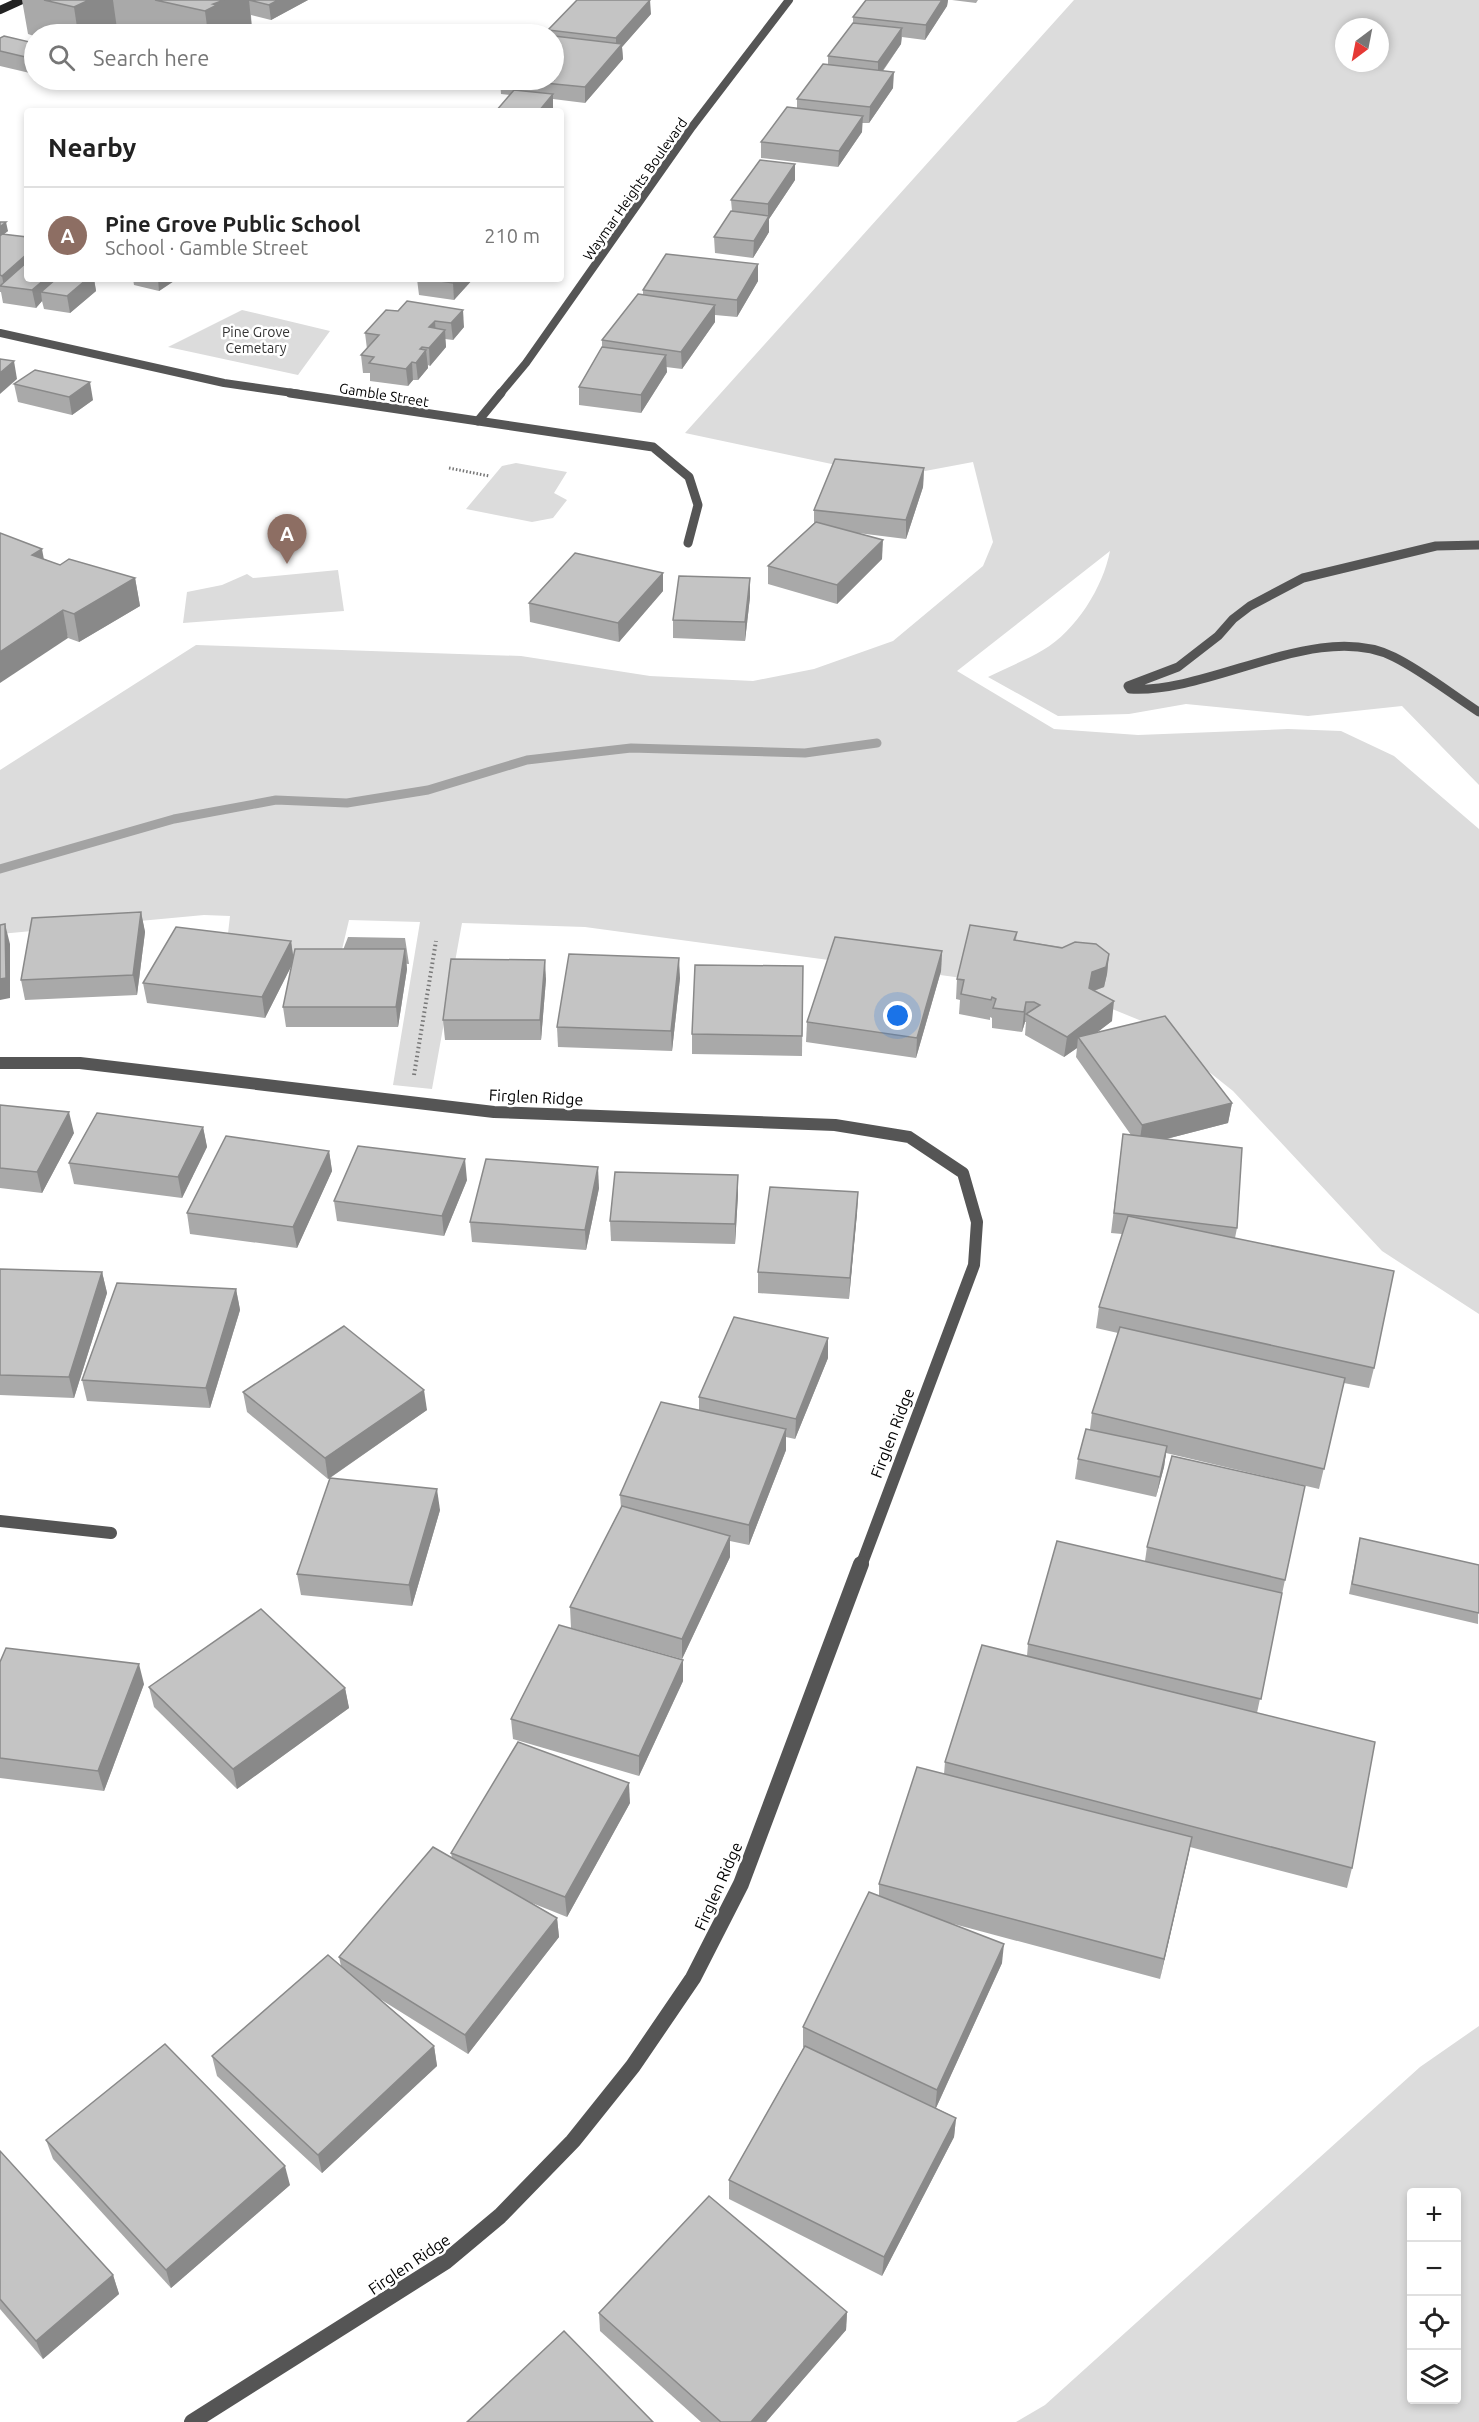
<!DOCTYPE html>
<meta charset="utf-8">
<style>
:root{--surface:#fff;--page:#f2f2f2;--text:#222;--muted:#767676;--line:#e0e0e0;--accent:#1a73e8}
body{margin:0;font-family:Ubuntu,sans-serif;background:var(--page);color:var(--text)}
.controls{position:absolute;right:18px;bottom:18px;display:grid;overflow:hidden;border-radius:6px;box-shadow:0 3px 9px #0003}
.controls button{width:54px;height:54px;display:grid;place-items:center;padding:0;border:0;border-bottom:2px solid var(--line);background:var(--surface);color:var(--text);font:30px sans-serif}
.compass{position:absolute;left:1335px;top:18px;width:54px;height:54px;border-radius:50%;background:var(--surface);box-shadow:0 3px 9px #0003;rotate:212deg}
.you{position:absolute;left:898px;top:1016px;width:21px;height:21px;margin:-15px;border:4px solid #fff;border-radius:50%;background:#1a73e8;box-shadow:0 0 0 9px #1a73e833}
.badge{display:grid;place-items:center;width:39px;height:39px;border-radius:50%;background:var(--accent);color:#fff;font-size:20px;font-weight:700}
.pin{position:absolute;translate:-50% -50px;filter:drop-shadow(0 2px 3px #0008)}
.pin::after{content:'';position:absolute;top:32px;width:21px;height:18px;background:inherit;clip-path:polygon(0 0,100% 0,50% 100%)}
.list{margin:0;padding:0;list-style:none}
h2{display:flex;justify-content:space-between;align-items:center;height:78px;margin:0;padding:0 24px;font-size:26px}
h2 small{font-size:20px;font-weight:400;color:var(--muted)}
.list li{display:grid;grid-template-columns:39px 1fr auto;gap:18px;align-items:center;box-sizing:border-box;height:96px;padding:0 24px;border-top:2px solid var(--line)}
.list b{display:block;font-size:22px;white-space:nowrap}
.list p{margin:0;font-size:20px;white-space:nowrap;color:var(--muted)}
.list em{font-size:20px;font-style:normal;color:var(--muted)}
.icon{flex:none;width:33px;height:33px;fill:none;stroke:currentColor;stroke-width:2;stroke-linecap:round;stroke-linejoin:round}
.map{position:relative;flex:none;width:1479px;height:2422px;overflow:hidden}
.search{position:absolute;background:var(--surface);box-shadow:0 3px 9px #0003;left:24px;top:24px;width:540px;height:66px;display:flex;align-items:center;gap:15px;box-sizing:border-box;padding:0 21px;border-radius:33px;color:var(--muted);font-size:22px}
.panel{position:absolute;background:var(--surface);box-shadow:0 3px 9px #0003;left:24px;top:108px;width:540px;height:174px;border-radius:6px}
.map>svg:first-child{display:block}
</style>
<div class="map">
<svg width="1479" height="2422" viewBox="0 0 1479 2422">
<rect width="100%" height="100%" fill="#fff"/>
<g fill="#dcdcdc" fill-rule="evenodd">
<path d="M1074,0H1479V785L1402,706L1308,716L1186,704L1129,714L1058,716L988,677C1006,668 1026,660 1043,650C1076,631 1103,587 1110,551L957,671L1054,729L1138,735L1288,729L1341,731L1394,756L1479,829V1314L1382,1251L1233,1091L1149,1024L1073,993L585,927L462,923L432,1089L393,1085L420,922L349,920L340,958L226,951L230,916L204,915L0,934V770L196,645L521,656L650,676L753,681L814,669L893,641L983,566L993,542L973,462L893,477L685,433ZM1344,27H1380V63H1344Z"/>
<path d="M242,310L330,331L298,375L168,347Z"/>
<path d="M516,463L567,472L554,493L567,500L553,518L532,522L466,509L502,466Z"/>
<path d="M338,570L344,611L183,623L187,592L222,585L247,574L253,578Z"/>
<path d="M1479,2026V2422H1016L1045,2405L1420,2067ZM1412,2192H1456V2400H1412Z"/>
</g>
<path fill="#a3a3a3" d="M348,937L405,938L409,964L340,958Z"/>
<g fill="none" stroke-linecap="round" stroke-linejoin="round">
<path stroke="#a3a3a3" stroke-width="9" d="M0,869L174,819L276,800L347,803L428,790L527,760L631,748L805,753L877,743"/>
<path stroke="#777" stroke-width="3" stroke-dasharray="1.5 2" stroke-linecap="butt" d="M449,468L489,476"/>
<path stroke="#777" stroke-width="4" stroke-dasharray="1.5 3" stroke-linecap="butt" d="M414,1075L436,941"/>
<path stroke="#555" stroke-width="9" d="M1479,545L1436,546L1303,578L1250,606L1233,619L1218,636L1178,667L1128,686L1130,689C1212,694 1319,619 1394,657C1424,672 1451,694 1479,712"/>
<g stroke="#555" stroke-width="8">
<path d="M0,333L224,383L300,394"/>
<path d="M500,394L526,363L692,127L789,0"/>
</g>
<g stroke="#555" stroke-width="9">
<path d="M290,393L653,447L689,477L698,505L688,543"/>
<path d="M478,421L501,393"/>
</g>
<g stroke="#555" stroke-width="12">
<path d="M0,1063H80L494,1112L835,1125L909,1137L963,1173L977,1222L974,1265L861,1566"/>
<path d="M0,1521L111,1533"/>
</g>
<path stroke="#555" stroke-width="16" d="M192,2422L445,2262L500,2216L573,2141L633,2066L693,1978L741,1884L861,1564"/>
<path stroke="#222" stroke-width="8" d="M0,10L22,0"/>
</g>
<g fill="#a9a9a9">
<path d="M22,0H308L271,20L251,15L252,30L241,34H139L117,29L107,34H34V36L28,34Z"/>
<path d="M866,0H948L947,6L925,40L902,37L901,44L883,71L893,88L869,123H862V132L838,167L761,158V142L797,108V99L828,65V56L853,23V17Z"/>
<path d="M952,0H978L976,3Z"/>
<path d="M651,14L622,47L623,59L585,103L553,99V110L552,111H496L510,95L501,94L500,80H554V34H549L548,30Z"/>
<path d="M0,38L34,43V74L0,66Z"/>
<path d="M76,80H114V81L98,89L77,84Z"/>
<path d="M795,180L769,219V232L753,258L715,253L714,237L732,211L731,200Z"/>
<path d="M0,222L8,231L4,234L27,279H94L96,291L70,313L44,309L42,301L36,308L3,303L1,292H0Z"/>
<path d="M133,279H177L159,291L134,285Z"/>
<path d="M417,279H473L454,300L419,295Z"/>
<path d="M758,281L737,317L715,315V322L682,369L666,367L667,372L641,413L579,405V387L602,347V340L643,295V290Z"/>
<path d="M407,301L464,327L453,340L445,339L446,347L430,366L428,365V368L418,380H413L408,386L370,381V373H363L361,355L367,349L365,333L398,311Z"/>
<path d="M14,384L93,400L72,415L18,402Z"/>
<path d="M924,468L923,487L906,539L858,533L882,559L837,604L768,584V566L814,523V510Z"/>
<path d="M44,559L60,565L135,578L140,606L79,642L68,638Z"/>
<path d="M663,591L619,642L530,622L529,603Z"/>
<path d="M750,597L745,641L673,638V620Z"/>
<path d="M141,912L145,932L137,995L25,1000L21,980Z"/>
<path d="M1017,932L1016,940L1109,954L1107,974L1104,987L1094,991L1112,1021L1096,1033L1232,1103L1228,1123L1166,1139L1237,1228L1235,1238L1374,1368L1369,1388L1344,1383L1319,1489L1166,1453L1164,1467L1156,1497L1075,1479L1078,1459L1090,1429L1092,1413L1118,1333L1096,1328L1099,1307L1122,1234L1111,1233L1123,1134L1131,1135L1076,1057L1077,1048L1064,1057L1025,1035L1026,1022H1025L1022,1032L992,1028V1018L990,1017V1020L959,1014L960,1000L956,999L957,979Z"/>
<path d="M291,941L293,958L405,949L407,969L398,1027H286L283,1007L292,964L265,1018L147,1003L143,983Z"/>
<path d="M942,951L941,971L916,1058L806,1042L807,1022Z"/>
<path d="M803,966L802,1056L692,1054V1034Z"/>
<path d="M680,978L672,1051L558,1047L557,1027Z"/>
<path d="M546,979L541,1040H445L443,1020Z"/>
<path d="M0,1105L74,1133L42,1193L0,1188Z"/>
<path d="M203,1127L207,1147L182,1198L74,1184L69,1163Z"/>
<path d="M329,1151L332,1171L297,1248L190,1234L187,1213Z"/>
<path d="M738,1175V1195L735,1244L611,1241L610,1221Z"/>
<path d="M467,1180L444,1236L337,1221L334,1201Z"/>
<path d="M599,1188L586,1250L472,1242L470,1222Z"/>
<path d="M858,1192L857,1213L849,1299L758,1293V1272Z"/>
<path d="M0,1269L102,1272L107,1293L74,1398L0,1395Z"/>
<path d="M236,1289L240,1310L210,1408L87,1401L82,1380Z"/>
<path d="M828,1358L795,1439L786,1437V1450L749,1545L730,1541V1557L682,1659L571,1628L570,1607L621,1508L620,1495L699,1410V1397Z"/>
<path d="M243,1392L427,1410L330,1478L440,1510L412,1606L301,1595L297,1574L330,1478L328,1479L247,1412Z"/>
<path d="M1305,1486L1282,1594L1257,1713L1352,1868L1347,1888L1190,1847L1160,1979L950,1923L1002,1963L936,2108L956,2118L954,2137L882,2276L729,2199V2180L804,2047H803V2027L879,1896V1884L944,1774L945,1762L1027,1656L1028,1644L1145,1561L1147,1547Z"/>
<path d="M1360,1538L1479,1565L1478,1624L1349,1594Z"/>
<path d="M0,1662L144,1684L104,1791L0,1778Z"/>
<path d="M683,1681L639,1776L513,1739L511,1719Z"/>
<path d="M149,1687L345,1688L349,1708L237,1789L154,1707Z"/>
<path d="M630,1803L567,1917L532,1903L557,1918L559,1937L468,2054L380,1999L434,2046L437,2066L322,2173L217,2076L212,2056L341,1966L339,1957L452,1858L451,1853Z"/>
<path d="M46,2140L290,2185L171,2288L53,2159Z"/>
<path d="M0,2151L113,2275L119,2294L43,2359L0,2309Z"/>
<path d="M847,2312L846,2330L766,2422H701L600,2331L599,2313Z"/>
</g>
<g fill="#898989">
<path d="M89,0H113L117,29L107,34H78L74,7Z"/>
<path d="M224,0H249L252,30L241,34H208L205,11L213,4Z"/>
<path d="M278,0H308L271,20L269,5Z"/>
<path d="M650,0L651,14L622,47L623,59L585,103V87L616,50V38Z"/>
<path d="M942,0H948L947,6L925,40L926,25Z"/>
<path d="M902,28L901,44L878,77V62Z"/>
<path d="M894,72L893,88L869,123L870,107Z"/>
<path d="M100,80H114V81L98,89L96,81Z"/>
<path d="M553,94V110L552,111H539Z"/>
<path d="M863,116L862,132L838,167L839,151Z"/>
<path d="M795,164V180L769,219V232L753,258L754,241L768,218V204Z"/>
<path d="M6,222L8,231L0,237V227Z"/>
<path d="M27,254V273L4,287L2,276Z"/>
<path d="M758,264V281L737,317V300Z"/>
<path d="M45,279H66L41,292L42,301L36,308L32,290Z"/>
<path d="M87,279H94L96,291L70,313L67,296Z"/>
<path d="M158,279H177L159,291Z"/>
<path d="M456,279H473L454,300L453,283Z"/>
<path d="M715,305V322L682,369L681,352Z"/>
<path d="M463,310L464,327L453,340L451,323Z"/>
<path d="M435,321L436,338L429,327Z"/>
<path d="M445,330L446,347L430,366L429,348Z"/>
<path d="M422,347L423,355L426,350L428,368L418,380L416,363L420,349Z"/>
<path d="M666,355L667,372L641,413V395Z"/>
<path d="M14,361L17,379L0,394V373Z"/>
<path d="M412,362L413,380L408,386L406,369Z"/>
<path d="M90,382L93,400L72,415L69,397Z"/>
<path d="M924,468L923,487L906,539V520Z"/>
<path d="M883,540L882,559L837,604V585Z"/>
<path d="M42,549L47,576L32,555Z"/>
<path d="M663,573V591L619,642L618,623Z"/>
<path d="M135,578L140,606L79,642L74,614Z"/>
<path d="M750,578V597L745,641V622Z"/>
<path d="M63,610L68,638L0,683V652Z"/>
<path d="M141,912L145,932L137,995L133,975Z"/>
<path d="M5,924L10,944V998L0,1000V979Z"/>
<path d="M291,941L294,961L265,1018L262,997Z"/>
<path d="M405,949L407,969L398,1027L396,1007Z"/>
<path d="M942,951L941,971L916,1058L917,1038Z"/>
<path d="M1109,954L1107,974L1104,987L1090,992L1089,988L1092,972Z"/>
<path d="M679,958L680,978L672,1051L671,1031Z"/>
<path d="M545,960L546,979L541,1040L540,1020Z"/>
<path d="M1114,1001L1112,1021L1082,1044L1078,1037L1077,1048L1064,1057L1067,1037Z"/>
<path d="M1026,1002L1025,1022L1022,1032L1024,1012Z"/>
<path d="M1232,1103L1228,1123L1139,1146L1142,1125Z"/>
<path d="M69,1112L74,1133L42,1193L37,1172Z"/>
<path d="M203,1127L207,1147L182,1198L178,1177Z"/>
<path d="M329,1151L332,1171L297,1248L293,1227Z"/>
<path d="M465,1159L467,1180L444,1236L442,1216Z"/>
<path d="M598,1167L599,1188L586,1250L585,1230Z"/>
<path d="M738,1175V1195L735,1244V1224Z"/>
<path d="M858,1192L857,1213L849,1299L850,1278Z"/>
<path d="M102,1272L107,1293L74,1398L69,1377Z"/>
<path d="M236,1289L240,1310L210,1408L206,1388Z"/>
<path d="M828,1338V1358L795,1439L796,1419Z"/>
<path d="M424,1390L427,1410L328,1479L325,1458Z"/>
<path d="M786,1429V1450L749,1545V1525Z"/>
<path d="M1167,1446L1164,1467L1156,1497L1160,1477Z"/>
<path d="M437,1489L440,1510L412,1606L409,1585Z"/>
<path d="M730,1536V1557L682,1659V1639Z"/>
<path d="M683,1660V1681L639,1776V1756Z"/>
<path d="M139,1664L144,1684L104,1791L98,1771Z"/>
<path d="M345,1688L349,1708L237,1789L233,1769Z"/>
<path d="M629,1783L630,1803L567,1917L565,1897Z"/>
<path d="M1192,1837L1188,1857L1160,1979L1164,1959Z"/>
<path d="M557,1918L559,1937L468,2054L465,2035Z"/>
<path d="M1004,1944L1002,1963L935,2110L937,2090Z"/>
<path d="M434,2046L437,2066L322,2173L318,2155Z"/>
<path d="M956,2118L954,2137L882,2276L884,2257Z"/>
<path d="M285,2166L290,2185L171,2288L166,2270Z"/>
<path d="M113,2275L119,2294L43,2359L36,2341Z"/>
<path d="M847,2312L846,2330L766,2422H751Z"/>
</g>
<g fill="#c4c4c4" stroke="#898989" stroke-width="1.5">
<path d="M44,0H89L74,7Z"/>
<path d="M155,0H224L213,4L217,5L205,11Z"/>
<path d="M249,0H278L269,5Z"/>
<path d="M577,0H650L616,38L548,30Z"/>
<path d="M866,0H942L926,25L853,17Z"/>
<path d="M853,23L902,28L878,62L828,56Z"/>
<path d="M4,36L34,43V59L0,51V38Z"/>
<path d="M554,36L622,44L585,87L514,80H554Z"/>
<path d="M823,64L894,72L870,107L797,99Z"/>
<path d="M514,90L553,94L539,111H496Z"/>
<path d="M787,107L863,116L839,151L761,142Z"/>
<path d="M760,160L795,164L768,204L731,200Z"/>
<path d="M731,211L769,216L754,241L714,237Z"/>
<path d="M0,222H6L0,227Z"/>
<path d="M2,234L27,237V254L2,276L0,275V236Z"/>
<path d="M666,254L758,264L737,300L643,290Z"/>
<path d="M27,262V279H45L32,290L0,286Z"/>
<path d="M56,279H87L67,296L41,292Z"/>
<path d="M427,279H456L453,283Z"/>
<path d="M638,294L715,305L681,352L602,340Z"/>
<path d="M407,301L463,310L451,323L435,321L429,327L445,330L429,348L422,347L420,349L426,350L416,363L412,362L406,369L369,363L374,357L361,355L379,335L365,333L386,310L398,311Z"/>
<path d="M602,347L666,355L641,395L579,387Z"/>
<path d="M0,359L14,361L0,373Z"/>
<path d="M35,370L90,382L69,397L14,384Z"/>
<path d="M835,459L924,468L906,520L814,510Z"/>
<path d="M816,522L883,540L837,585L768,566Z"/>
<path d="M0,533L42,549L32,555L60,565L69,559L135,578L74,614L63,610L0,652Z"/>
<path d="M575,553L663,573L618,623L529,603Z"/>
<path d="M679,576L750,578L745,622L673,620Z"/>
<path d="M141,912L133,975L21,980L32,918Z"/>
<path d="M5,924L6,978L0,979V925Z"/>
<path d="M970,925L1017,932L1014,940L1062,948L1075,942L1096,944L1109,954L1106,967L1092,972L1089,988L1114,1001L1067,1037L1026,1014L1040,1005L1034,1002H1026L1024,1012L993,1008L996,999L992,997L991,1000L961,994L964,980L957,979Z"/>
<path d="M176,927L291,941L262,997L143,983Z"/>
<path d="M835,937L942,951L917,1038L807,1022Z"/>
<path d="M295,949H405L396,1007H283Z"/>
<path d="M569,954L679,958L671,1031L557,1027Z"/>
<path d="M451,959L545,960L540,1020H443Z"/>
<path d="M695,965L803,966L802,1036L692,1034Z"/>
<path d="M1165,1016L1232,1103L1142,1125L1078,1037Z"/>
<path d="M0,1105L69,1112L37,1172L0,1168Z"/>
<path d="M97,1113L203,1127L178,1177L69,1163Z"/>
<path d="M1123,1134L1242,1148L1237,1228L1114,1213Z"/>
<path d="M226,1136L329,1151L293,1227L187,1213Z"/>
<path d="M358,1146L465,1159L442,1216L334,1201Z"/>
<path d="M486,1159L598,1167L585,1230L470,1222Z"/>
<path d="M615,1172L738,1175L735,1224L610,1221Z"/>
<path d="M770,1187L858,1192L850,1278L758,1272Z"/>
<path d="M1128,1216L1394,1271L1374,1368L1099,1307Z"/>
<path d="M0,1269L102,1272L69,1377L0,1375Z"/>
<path d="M117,1283L236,1289L206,1388L82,1380Z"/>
<path d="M734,1317L828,1338L796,1419L699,1397Z"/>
<path d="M344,1326L424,1390L325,1458L243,1392Z"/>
<path d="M1120,1327L1345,1378L1324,1469L1092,1413Z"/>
<path d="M661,1402L786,1429L749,1525L620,1495Z"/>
<path d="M1086,1429L1167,1446L1160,1477L1078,1459Z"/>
<path d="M1172,1456L1305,1486L1285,1580L1147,1547Z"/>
<path d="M330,1478L437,1489L409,1585L297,1574Z"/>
<path d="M622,1506L730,1536L682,1639L570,1607Z"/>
<path d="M1360,1538L1479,1565V1613L1352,1584Z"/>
<path d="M1057,1541L1282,1593L1261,1699L1028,1644Z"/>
<path d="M261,1609L345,1688L233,1769L149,1687Z"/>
<path d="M559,1625L683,1660L639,1756L511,1719Z"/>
<path d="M982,1645L1375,1742L1352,1868L945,1762Z"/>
<path d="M6,1648L139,1664L98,1771L0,1758V1662Z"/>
<path d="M518,1742L629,1783L565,1897L451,1853Z"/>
<path d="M917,1767L1192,1837L1164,1959L879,1884Z"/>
<path d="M433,1847L557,1918L465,2035L339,1957Z"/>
<path d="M869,1892L1004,1944L937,2090L803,2027Z"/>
<path d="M328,1955L434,2046L318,2155L212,2056Z"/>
<path d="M165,2044L285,2166L166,2270L46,2140Z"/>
<path d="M805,2046L956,2118L884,2257L729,2180Z"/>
<path d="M0,2151L113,2275L36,2341L0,2299Z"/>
<path d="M709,2196L847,2312L751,2422H721L599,2313Z"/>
<path d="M564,2331L653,2422H467Z"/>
</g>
<g text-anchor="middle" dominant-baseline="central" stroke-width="5" stroke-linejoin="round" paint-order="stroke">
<g font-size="14" fill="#000" stroke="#fff">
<text transform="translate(635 189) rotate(-55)">Waymar Heights Boulevard</text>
<text transform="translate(384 395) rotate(9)">Gamble Street</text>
</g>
<g font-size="14" fill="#333" stroke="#fff">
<text x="256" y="332">Pine Grove<tspan x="256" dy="16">Cemetary</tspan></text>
</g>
<g font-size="16" fill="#000" stroke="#fff">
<text transform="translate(536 1097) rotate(3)">Firglen Ridge</text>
<text transform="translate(892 1433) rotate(-69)">Firglen Ridge</text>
<text transform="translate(718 1886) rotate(-66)">Firglen Ridge</text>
<text transform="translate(409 2264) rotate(-34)">Firglen Ridge</text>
</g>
</g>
</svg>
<div class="controls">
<button>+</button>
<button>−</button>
<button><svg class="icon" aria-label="locate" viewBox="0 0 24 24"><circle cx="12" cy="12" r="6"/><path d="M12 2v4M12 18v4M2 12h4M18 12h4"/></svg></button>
<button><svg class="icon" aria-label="layers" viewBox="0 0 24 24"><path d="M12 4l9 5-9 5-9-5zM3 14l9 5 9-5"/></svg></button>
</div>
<svg class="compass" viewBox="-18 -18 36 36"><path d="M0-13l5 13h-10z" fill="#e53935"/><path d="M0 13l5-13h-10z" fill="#767676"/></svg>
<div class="you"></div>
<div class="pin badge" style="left:287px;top:564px;background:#8d6e63">A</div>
<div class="search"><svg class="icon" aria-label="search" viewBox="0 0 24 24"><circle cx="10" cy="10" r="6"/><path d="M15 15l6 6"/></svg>Search here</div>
<section class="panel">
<h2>Nearby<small></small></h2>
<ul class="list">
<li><span class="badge" style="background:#8d6e63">A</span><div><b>Pine Grove Public School</b><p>School · Gamble Street</p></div><em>210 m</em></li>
</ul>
</section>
</div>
